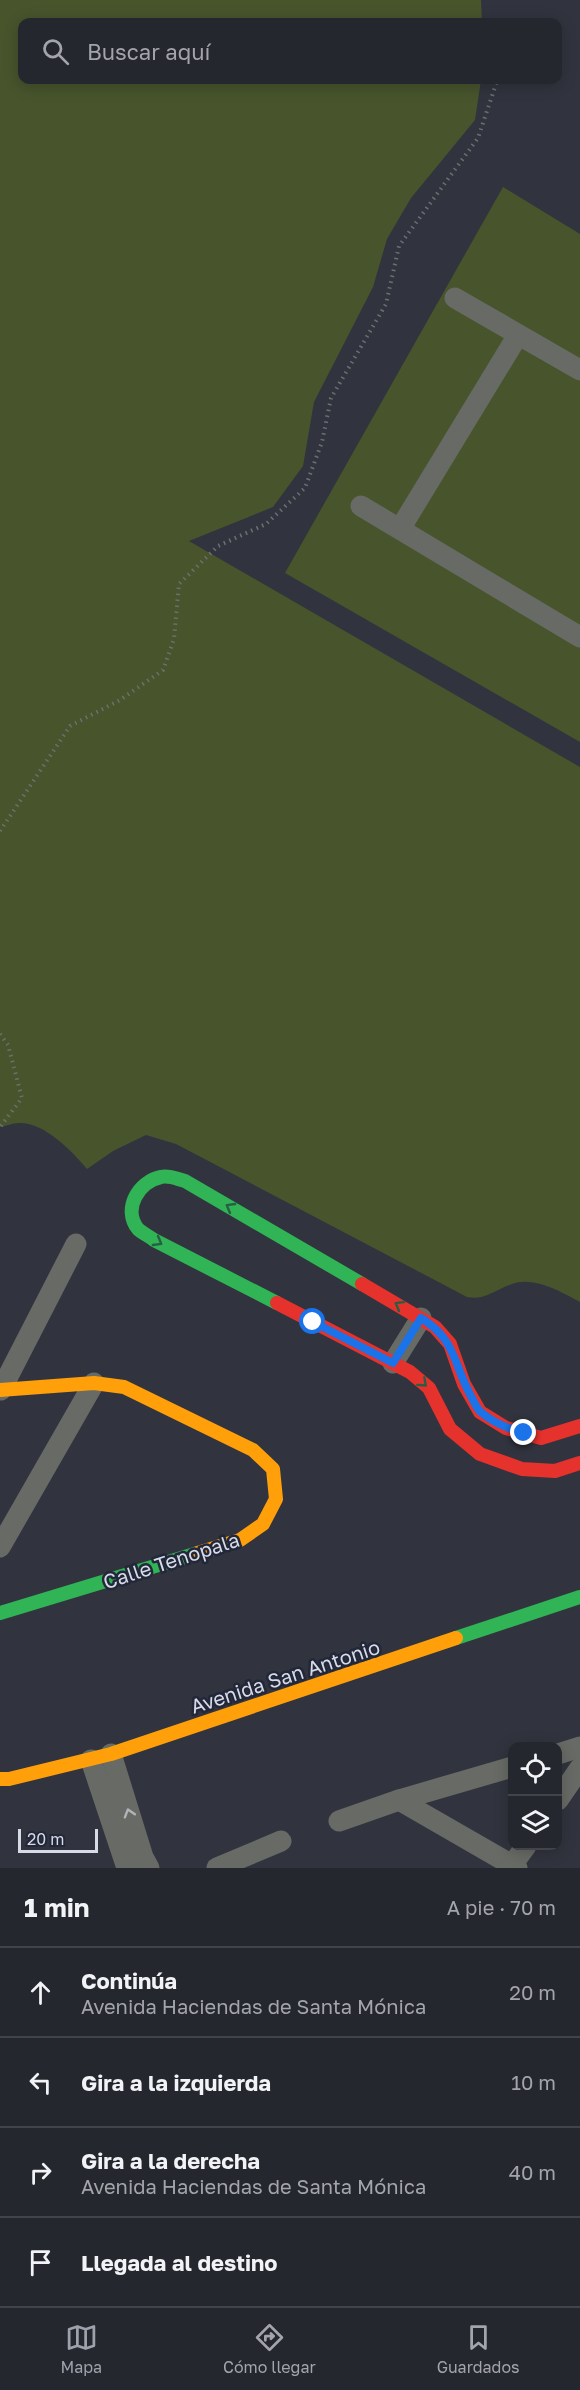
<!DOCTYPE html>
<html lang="es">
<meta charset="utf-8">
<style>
:root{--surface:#25272e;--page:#31333a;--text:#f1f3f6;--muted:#a3a5aa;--line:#42444a;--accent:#9da1ac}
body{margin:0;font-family:"Golos Text",sans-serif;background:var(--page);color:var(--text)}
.controls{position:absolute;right:18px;bottom:18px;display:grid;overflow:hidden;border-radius:12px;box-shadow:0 3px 15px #0003}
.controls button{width:54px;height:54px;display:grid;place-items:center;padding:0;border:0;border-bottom:2px solid var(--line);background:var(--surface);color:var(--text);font:30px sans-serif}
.scale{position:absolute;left:18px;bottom:15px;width:80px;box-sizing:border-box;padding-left:6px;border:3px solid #d7dbe7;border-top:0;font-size:16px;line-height:21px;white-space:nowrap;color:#d7dbe7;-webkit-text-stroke:4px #222739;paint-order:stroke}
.stop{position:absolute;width:18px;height:18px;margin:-14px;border:4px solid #1a73e8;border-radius:50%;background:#fff}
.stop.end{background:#1a73e8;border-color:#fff;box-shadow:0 2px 6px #0008}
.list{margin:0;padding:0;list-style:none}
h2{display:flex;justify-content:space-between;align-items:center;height:78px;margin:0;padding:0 24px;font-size:26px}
h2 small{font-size:20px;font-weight:400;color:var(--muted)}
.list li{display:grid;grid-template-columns:39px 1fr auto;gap:18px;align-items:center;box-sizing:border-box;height:90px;padding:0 24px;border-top:2px solid var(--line)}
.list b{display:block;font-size:22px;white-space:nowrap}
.list p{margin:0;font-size:20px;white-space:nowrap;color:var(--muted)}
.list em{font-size:20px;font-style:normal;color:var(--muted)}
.icon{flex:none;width:33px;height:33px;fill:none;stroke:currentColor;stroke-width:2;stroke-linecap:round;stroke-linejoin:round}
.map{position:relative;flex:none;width:580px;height:1868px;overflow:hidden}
.search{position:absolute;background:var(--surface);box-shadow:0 3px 15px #0003;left:18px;right:18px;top:18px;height:66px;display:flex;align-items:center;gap:15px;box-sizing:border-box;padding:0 21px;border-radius:12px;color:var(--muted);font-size:22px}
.sheet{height:438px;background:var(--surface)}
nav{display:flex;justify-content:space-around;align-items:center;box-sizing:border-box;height:84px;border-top:2px solid var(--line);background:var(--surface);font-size:16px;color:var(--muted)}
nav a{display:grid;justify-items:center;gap:3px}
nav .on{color:var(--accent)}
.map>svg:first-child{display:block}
</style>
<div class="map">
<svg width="580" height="1868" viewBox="0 0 580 1868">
<rect width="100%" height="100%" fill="#31343e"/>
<g fill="#47542c">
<path d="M0,0H481L482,22H22V80H481L475,120L411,198L387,239L373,287L314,402L303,466L273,507L189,541L580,767V1302C561,1292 534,1276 512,1284C496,1289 484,1301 467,1297L176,1144L146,1135L113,1151L87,1169C72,1151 44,1122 19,1123C13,1123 6,1126 0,1127Z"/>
<path d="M503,187L580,234V742L285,573Z"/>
</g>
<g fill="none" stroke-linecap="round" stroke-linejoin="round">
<g stroke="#6c6f6e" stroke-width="4" stroke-dasharray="1.5 4.5" stroke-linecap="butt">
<path d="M0,831L70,726L120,700L163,670L174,639L179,584L218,546L266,524L305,488L322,442L331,398L386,304L399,246L478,138L497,81"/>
<path d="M0,1034L8,1045L22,1098L0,1127"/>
</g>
<g stroke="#676a65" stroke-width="21">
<path d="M455,298L580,370"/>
<path d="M361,506L580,637"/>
<path d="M400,529L518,335"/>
<path d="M393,1363L421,1318"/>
<path d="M1,1390L76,1244"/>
<path d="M0,1547L94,1383"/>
<path d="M111,1754L143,1857L149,1868"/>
<path d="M558,1754L580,1747"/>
<path d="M91,1760L127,1868"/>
<path d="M399,1800L517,1868"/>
<path d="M558,1800L580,1768"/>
<path d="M339,1821L399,1800L512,1767"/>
<path d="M512,1865L526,1846"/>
<path d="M217,1868L281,1841"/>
</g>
<g stroke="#30b455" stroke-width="14">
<path d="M277,1303L154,1240C149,1236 142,1233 138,1229C122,1209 139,1181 161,1177C169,1175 177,1179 185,1181L362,1284"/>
<path d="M0,1613L198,1553"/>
<path d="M456,1638L580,1597"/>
</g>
<g stroke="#ff9f0a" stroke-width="14">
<path d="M0,1390L94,1383L124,1387L253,1450L273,1469L276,1499L263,1524L240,1540L198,1553"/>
<path d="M0,1779H9L111,1754L456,1638"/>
</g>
<g stroke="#e5322d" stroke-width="14">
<path d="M362,1284L435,1327L450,1344L464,1384L480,1412L506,1428L541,1438L580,1426"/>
<path d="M277,1303L410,1372L429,1388L450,1429L480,1454L522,1469L555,1471L580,1463"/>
</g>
</g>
<defs><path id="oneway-chevron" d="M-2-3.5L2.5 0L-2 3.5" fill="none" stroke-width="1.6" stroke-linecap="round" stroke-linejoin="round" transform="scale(1.5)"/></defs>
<g stroke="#285f44">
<use href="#oneway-chevron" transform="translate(230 1207) rotate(-150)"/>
<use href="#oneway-chevron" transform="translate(158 1242) rotate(30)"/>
<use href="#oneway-chevron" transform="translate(399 1305) rotate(-150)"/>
<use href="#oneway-chevron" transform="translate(423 1383) rotate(42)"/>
</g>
<use stroke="#b0b3ba" href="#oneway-chevron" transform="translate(129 1813) rotate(-107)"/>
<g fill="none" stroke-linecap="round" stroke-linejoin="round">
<path stroke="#1a73e8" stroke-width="8" d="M313,1322L393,1363L421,1318C457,1340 453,1365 472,1398C475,1403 477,1410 482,1413C494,1423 509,1429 524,1433"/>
</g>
<g text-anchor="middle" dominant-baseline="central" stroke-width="5" stroke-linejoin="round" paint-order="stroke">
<g font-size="20" fill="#d7dbe7" stroke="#222739">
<text transform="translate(171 1560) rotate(-18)">Calle Tenopala</text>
<text transform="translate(285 1676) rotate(-18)">Avenida San Antonio</text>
</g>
</g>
</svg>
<div class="controls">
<button><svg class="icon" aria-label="locate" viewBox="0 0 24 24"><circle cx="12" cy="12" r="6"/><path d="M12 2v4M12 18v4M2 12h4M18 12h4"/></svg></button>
<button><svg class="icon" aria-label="layers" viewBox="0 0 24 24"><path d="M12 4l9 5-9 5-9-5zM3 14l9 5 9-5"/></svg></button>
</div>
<div class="scale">20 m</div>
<div class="stop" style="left:313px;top:1322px"></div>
<div class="stop end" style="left:524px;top:1433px"></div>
<div class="search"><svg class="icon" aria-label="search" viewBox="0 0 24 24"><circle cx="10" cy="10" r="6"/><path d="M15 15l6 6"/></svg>Buscar aquí</div>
</div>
<section class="sheet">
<h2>1 min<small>A pie · 70 m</small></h2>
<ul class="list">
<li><svg class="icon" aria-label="ahead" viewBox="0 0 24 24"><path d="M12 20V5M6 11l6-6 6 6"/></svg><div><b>Continúa</b><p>Avenida Haciendas de Santa Mónica</p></div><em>20 m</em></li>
<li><svg class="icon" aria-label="left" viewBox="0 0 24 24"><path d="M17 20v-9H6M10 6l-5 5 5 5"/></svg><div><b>Gira a la izquierda</b></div><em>10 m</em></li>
<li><svg class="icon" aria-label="right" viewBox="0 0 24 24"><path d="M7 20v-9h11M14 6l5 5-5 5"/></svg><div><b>Gira a la derecha</b><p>Avenida Haciendas de Santa Mónica</p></div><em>40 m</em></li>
<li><svg class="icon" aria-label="arrive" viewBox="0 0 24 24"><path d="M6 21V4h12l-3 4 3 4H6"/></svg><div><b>Llegada al destino</b></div></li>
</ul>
</section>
<nav>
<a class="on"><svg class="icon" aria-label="map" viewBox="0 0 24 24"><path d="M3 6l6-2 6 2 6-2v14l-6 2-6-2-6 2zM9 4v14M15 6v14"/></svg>Mapa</a>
<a><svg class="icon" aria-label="directions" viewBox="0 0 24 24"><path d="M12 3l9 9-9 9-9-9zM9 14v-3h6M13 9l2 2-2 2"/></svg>Cómo llegar</a>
<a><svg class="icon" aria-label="saved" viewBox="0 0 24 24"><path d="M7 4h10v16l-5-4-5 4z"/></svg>Guardados</a>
</nav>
